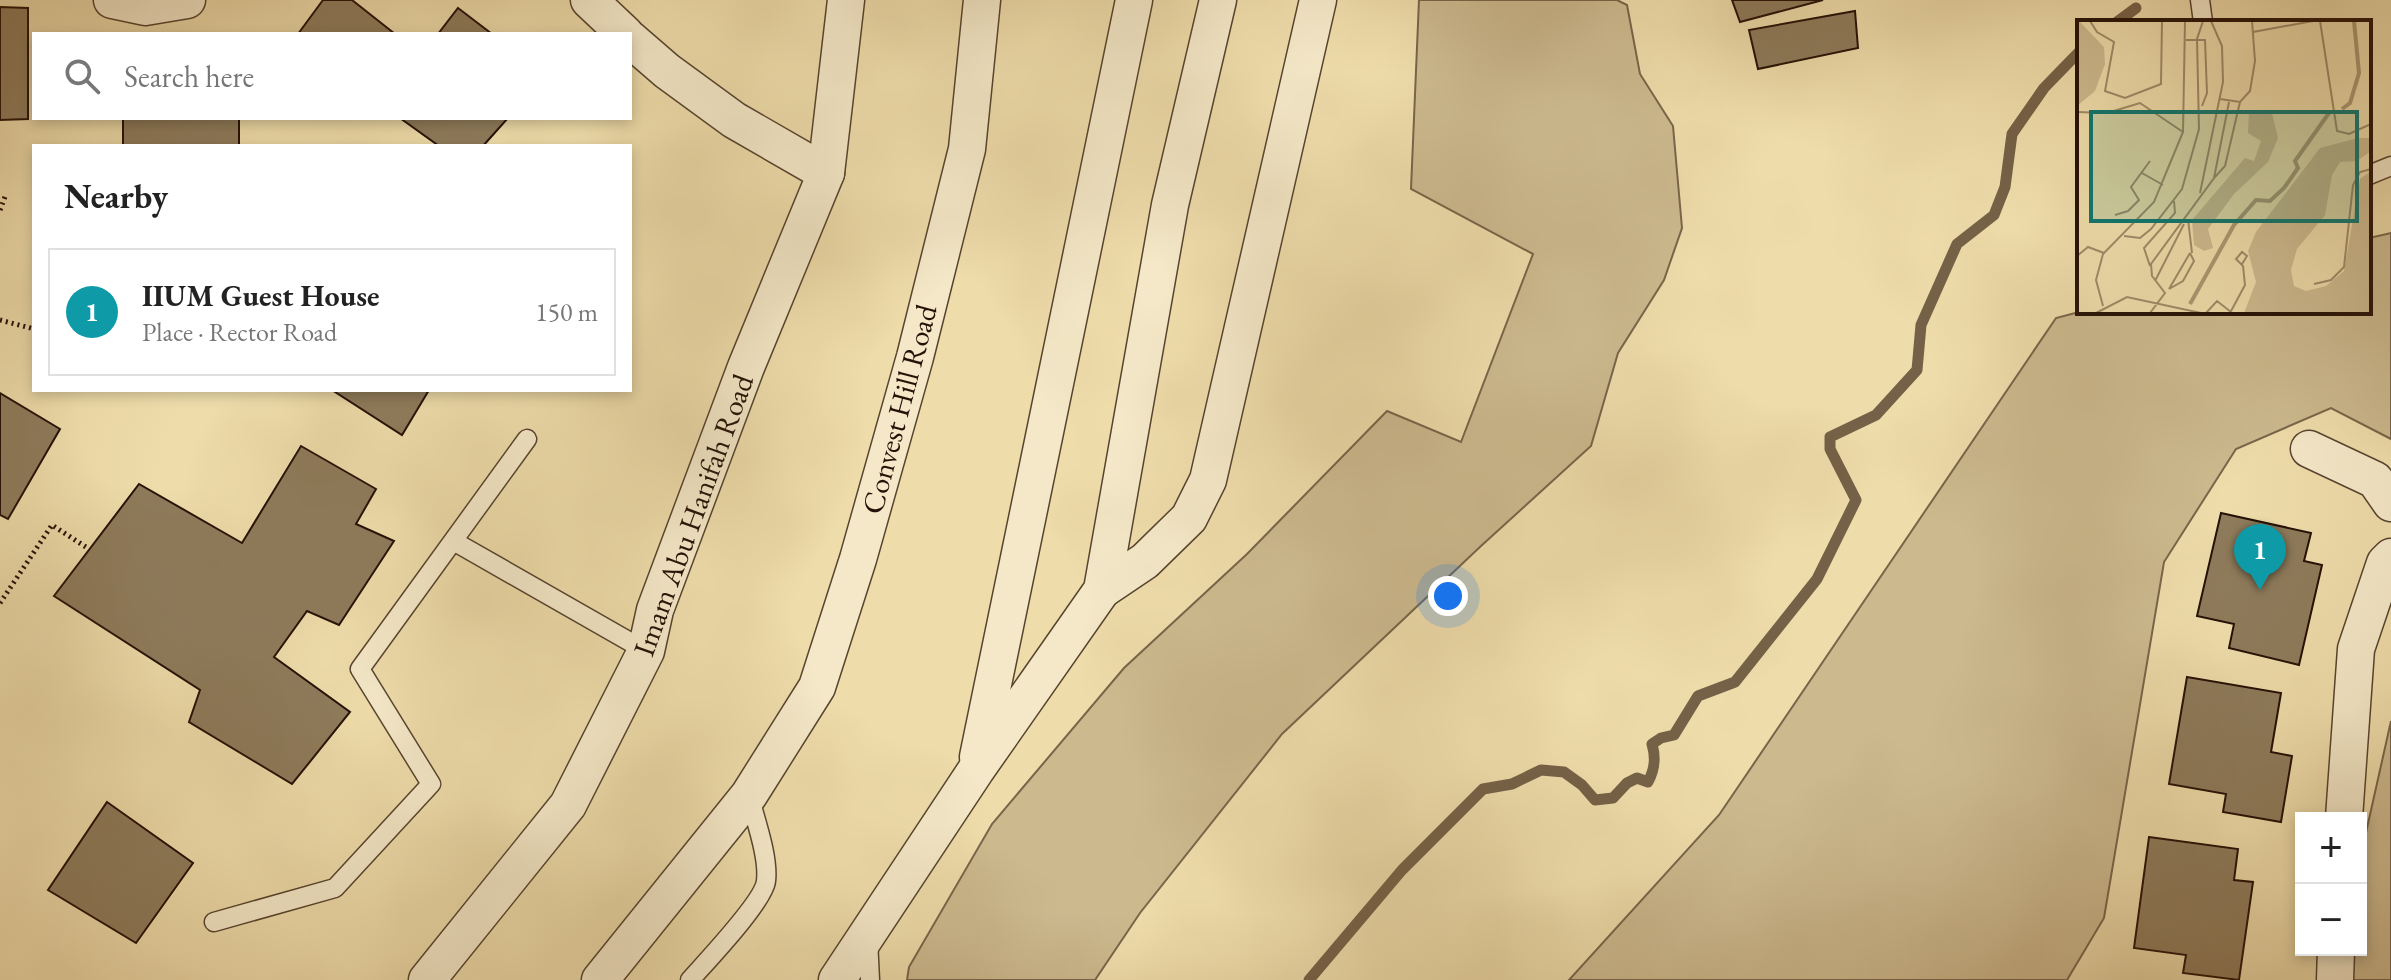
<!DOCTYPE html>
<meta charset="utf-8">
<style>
:root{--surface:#fff;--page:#f2f2f2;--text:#222;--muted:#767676;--line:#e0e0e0;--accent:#8f2418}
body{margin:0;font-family:"EB Garamond",serif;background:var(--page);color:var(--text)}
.controls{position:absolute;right:24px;bottom:24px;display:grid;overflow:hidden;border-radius:0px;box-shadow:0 4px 12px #0003}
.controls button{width:72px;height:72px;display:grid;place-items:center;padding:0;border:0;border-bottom:2px solid var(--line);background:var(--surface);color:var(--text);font:40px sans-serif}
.you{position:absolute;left:1448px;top:596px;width:28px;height:28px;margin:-20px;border:6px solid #fff;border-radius:50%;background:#1a73e8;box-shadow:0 0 0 12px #1a73e833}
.badge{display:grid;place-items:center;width:52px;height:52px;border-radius:50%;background:var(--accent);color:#fff;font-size:26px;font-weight:700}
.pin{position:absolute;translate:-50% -66px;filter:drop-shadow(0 2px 4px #0008)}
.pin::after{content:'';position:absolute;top:42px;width:28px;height:24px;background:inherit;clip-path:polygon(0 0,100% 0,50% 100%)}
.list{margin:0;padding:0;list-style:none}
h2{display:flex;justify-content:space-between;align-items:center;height:104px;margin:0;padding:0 32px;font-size:34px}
h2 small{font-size:26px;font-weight:400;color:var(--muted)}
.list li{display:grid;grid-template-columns:52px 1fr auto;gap:24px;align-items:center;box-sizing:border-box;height:128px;margin:0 16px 16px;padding:0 16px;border:2px solid var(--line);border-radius:0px}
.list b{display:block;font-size:30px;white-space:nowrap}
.list p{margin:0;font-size:26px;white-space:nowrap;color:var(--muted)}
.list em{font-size:26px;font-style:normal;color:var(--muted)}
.icon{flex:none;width:44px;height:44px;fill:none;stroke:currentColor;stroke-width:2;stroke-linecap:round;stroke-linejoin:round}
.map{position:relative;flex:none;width:2391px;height:980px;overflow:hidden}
.search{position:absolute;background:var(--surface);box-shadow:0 4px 12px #0003;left:32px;top:32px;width:600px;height:88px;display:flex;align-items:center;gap:20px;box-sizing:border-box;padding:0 28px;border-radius:0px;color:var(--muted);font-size:30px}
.panel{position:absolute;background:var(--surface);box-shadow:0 4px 12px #0003;left:32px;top:144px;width:600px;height:248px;border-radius:0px}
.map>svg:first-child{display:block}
</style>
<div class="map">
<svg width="2391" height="980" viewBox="0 0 2391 980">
<rect width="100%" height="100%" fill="#eedcaa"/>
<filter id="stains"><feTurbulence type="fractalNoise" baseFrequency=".0025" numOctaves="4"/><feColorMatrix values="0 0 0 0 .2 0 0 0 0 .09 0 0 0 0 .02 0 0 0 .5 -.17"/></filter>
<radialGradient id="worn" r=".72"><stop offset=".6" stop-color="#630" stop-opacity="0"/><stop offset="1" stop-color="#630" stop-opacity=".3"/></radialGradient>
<g fill="#ccb98e" stroke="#78654a" stroke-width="2">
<path d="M1419,0H1617L1627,5L1640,74L1673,126L1682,228L1664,280L1618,353L1591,446L1481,546L1282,734L1140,913L1095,980H907L909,967L992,824L1124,668L1247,554L1387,411L1461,442L1533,254L1411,189Z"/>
<path d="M2391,233V439L2331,408L2236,449L2164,562L2104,918L2067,980H1569L1719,815L2056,318L2079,312H2369V238Z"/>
<path d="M2391,721V980H2352L2354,950H2361V881L2365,837Z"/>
</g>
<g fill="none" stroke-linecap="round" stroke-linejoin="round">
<g stroke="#756147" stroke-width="11">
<path d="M2117,22L2136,8"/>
<path d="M1309,980L1402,870L1483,789L1512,784L1541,770L1564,772L1582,785L1595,800L1613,798L1627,783L1637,778L1648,782C1655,769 1656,758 1652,744L1661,738L1674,735L1698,696L1735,682L1817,579L1856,500L1830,449V437L1876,415L1917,370L1921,325L1957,244L1994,215L2005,187L2012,134L2044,88L2079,52"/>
</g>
</g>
<g fill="#8e7b5b" stroke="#251106" stroke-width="2">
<path d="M323,0H352L395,34H298Z"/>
<path d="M1732,0H1823L1740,22Z"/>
<path d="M0,7L28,8V119L0,120Z"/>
<path d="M458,8L492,34H438Z"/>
<path d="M1855,11L1858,48L1758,69L1749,30Z"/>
<rect x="123" y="118" width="116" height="28"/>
<path d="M400,118H508L483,146H439Z"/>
<path d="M332,390H429L402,435Z"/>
<path d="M0,393L60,429L8,519L0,515Z"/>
<path d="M301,446L376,489L356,524L394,541L339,625L307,611L274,657L350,712L292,784L189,722L200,690L54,596L139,484L242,543Z"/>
<path d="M2221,513L2311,533L2304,561L2322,565L2299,665L2229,648L2234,624L2197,616Z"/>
<path d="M2187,677L2281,693L2271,752L2292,756L2281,822L2223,812L2226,794L2169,784Z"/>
<path d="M107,802L193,863L136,943L48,890Z"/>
<path d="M2149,837L2238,849L2234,880L2253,882L2239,980L2183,973L2186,955L2134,948Z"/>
</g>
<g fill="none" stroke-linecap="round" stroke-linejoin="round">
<defs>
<g id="service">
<path d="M2200,0L2203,22"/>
<path d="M2369,175L2391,166"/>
<path d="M455,542L646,651"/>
<path d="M214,922L335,888L431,784L360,669L527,439"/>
<path d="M868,939L870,980"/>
<path d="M690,980C706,962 764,901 766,881C769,857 755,819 749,795"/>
</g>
<g id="minor">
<path d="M112,0L145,7L187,0"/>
<path d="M589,0L625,34"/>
<path d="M630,39L667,71L734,120L826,173"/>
<path d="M2309,449L2375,480L2391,503"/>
<path d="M1102,590L1145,561L1189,518L1208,480L1318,0"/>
<path d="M978,757L1134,0"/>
<path d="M2344,818L2356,649L2385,563L2391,557"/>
<path d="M427,980L568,805L646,651L655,610L746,367L826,173L846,0"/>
<path d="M600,980L749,795L817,687L858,559L915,357L967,149L982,0"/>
<path d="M837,980L976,770L1102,590L1170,205L1218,0"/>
<path d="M2335,980L2336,950"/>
</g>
</defs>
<use href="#service" stroke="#57442f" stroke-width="21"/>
<use href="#minor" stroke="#57442f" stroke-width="39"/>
<g stroke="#251106" stroke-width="5" stroke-dasharray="2 4" stroke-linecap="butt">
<path d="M0,210L6,194"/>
<path d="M0,320L34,329"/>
<path d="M0,603L52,525L89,549"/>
</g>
<use href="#service" stroke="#f4e8c8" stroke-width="18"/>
<use href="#minor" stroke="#f4e8c8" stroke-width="36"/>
</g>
<g text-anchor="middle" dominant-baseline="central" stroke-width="8" stroke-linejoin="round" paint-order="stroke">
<g font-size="30" fill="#251106" stroke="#f4e8c8">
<text transform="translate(899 409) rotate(-75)">Convest Hill Road</text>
<text transform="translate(693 515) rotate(-70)">Imam Abu Hanifah Road</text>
</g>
</g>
<g transform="translate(2077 20)">
<rect width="294" height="294" fill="#eedcaa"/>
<path d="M2,1L27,27L28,44L18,71L0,86ZM172,90L195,93L201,118L191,142L157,174L131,209L136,228L127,231L117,225L115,200L168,138L177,141L184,121L171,113ZM281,118H294V131L280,141L263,142L255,155L248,195L220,229L214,250L217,266L229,271L249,266L267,251L283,159L294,151V293H167L179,262L171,231L179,212L243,128Z" fill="#ccb98e"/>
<path fill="none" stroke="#aa9772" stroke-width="4" d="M265,89L273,83L282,53L277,1M113,284L157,205L179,180L193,181L207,168L221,148L218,141L252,93"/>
<path fill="none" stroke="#9e8b68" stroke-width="2" d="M13,1L20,12L37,22L28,71L48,78L84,64L85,1M243,1L260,111L272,114L294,104M176,12L236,1M109,20H128L130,73L125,86M143,79L163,82L173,71L178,41L175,1M0,92L30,93L63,83L106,112M65,153L86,165M137,158L148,146L163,82M123,173L146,62L145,26L134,1M38,195L51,191L62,180L54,167L73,141M111,199L115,233M47,216L63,218L74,209L105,169L122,109L120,19L126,1M0,236L11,227L27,233M73,246L67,228L98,193L97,181M78,261L107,204M237,264L254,260L267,247L276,165L283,152L294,149M92,269L106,261L117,241L113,233M92,269L113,233M26,286L19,260L26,234L77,182L106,112L108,1M19,293L50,277L124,293M73,293L88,273L75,256L74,244L137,158L152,82M129,293L140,281L154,292M153,293L168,265L166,246L159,239L165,232L170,236L165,244"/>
<path fill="#0f766e" fill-opacity="0.15" stroke="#0f766e" stroke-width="4" d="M14,92H280V201H14Z"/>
<rect width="294" height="294" fill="none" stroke="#251106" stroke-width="4"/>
</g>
<rect width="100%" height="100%" filter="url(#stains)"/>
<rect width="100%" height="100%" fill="url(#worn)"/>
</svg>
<div class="controls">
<button>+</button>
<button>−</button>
</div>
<div class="you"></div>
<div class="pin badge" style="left:2260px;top:590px;background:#0f9aa8">1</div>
<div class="search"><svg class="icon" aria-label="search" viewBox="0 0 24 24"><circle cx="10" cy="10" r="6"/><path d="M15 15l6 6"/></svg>Search here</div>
<section class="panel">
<h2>Nearby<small></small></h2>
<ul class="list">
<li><span class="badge" style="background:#0f9aa8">1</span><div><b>IIUM Guest House</b><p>Place · Rector Road</p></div><em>150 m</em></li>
</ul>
</section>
</div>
